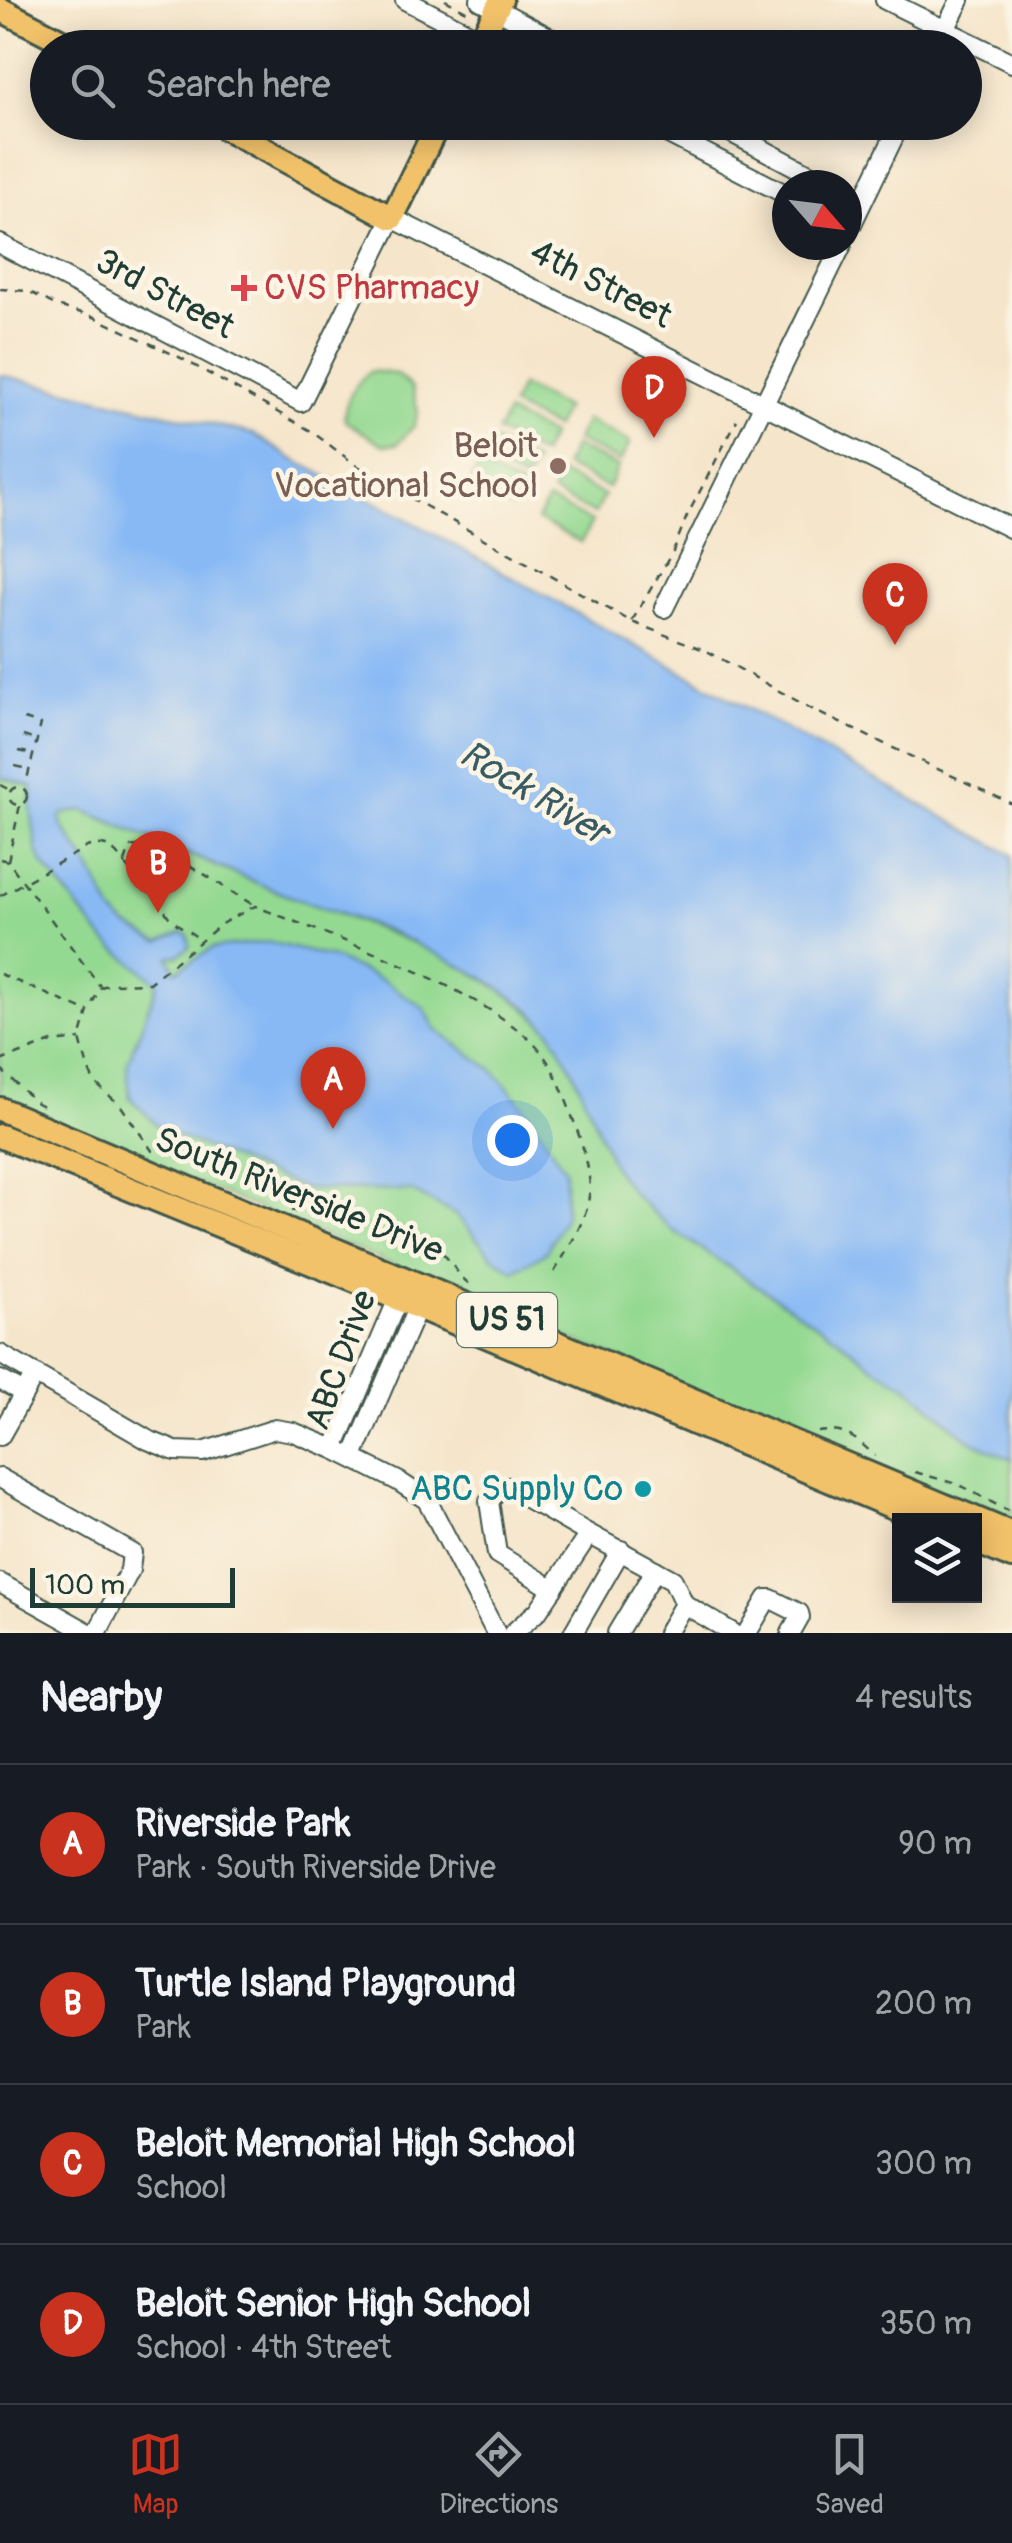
<!DOCTYPE html>
<meta charset="utf-8">
<style>
:root{--surface:#171b24;--page:#20242c;--text:#f1f3f6;--muted:#9ea1a6;--line:#363941;--accent:#c8321e}
body{margin:0;font-family:Pangolin,sans-serif;background:var(--page);color:var(--text)}
.controls{position:absolute;right:30px;bottom:30px;display:grid;overflow:hidden;border-radius:0px;box-shadow:0 5px 25px #0003}
.controls button{width:90px;height:90px;display:grid;place-items:center;padding:0;border:0;border-bottom:2px solid var(--line);background:var(--surface);color:var(--text);font:50px sans-serif}
.compass{position:absolute;left:772px;top:170px;width:90px;height:90px;border-radius:50%;background:var(--surface);box-shadow:0 5px 25px #0003;rotate:118deg}
.scale{position:absolute;left:30px;bottom:25px;width:205px;box-sizing:border-box;padding-left:10px;border:5px solid #1f3d34;border-top:0;font-size:28px;line-height:35px;white-space:nowrap;color:#1f3d34;-webkit-text-stroke:8px #fcf5e5;paint-order:stroke}
.you{position:absolute;left:512px;top:1140px;width:35px;height:35px;margin:-25px;border:8px solid #fff;border-radius:50%;background:#1a73e8;box-shadow:0 0 0 15px #1a73e833}
.badge{display:grid;place-items:center;width:65px;height:65px;border-radius:50%;background:var(--accent);color:#fff;font-size:32px;font-weight:700}
.pin{position:absolute;translate:-50% -82px;filter:drop-shadow(0 2px 5px #0008)}
.pin::after{content:'';position:absolute;top:52px;width:35px;height:30px;background:inherit;clip-path:polygon(0 0,100% 0,50% 100%)}
.list{margin:0;padding:0;list-style:none}
h2{display:flex;justify-content:space-between;align-items:center;height:130px;margin:0;padding:0 40px;font-size:42px}
h2 small{font-size:32px;font-weight:400;color:var(--muted)}
.list li{display:grid;grid-template-columns:65px 1fr auto;gap:30px;align-items:center;box-sizing:border-box;height:160px;padding:0 40px;border-top:2px solid var(--line)}
.list b{display:block;font-size:38px;white-space:nowrap}
.list p{margin:0;font-size:32px;white-space:nowrap;color:var(--muted)}
.list em{font-size:32px;font-style:normal;color:var(--muted)}
.icon{flex:none;width:55px;height:55px;fill:none;stroke:currentColor;stroke-width:2;stroke-linecap:round;stroke-linejoin:round}
.map{position:relative;flex:none;width:1012px;height:1633px;overflow:hidden}
.search{position:absolute;background:var(--surface);box-shadow:0 5px 25px #0003;left:30px;right:30px;top:30px;height:110px;display:flex;align-items:center;gap:25px;box-sizing:border-box;padding:0 35px;border-radius:55px;color:var(--muted);font-size:38px}
.sheet{height:770px;background:var(--surface)}
nav{display:flex;justify-content:space-around;align-items:center;box-sizing:border-box;height:140px;border-top:2px solid var(--line);background:var(--surface);font-size:28px;color:var(--muted)}
nav a{display:grid;justify-items:center;gap:5px}
nav .on{color:var(--accent)}
.map>svg:first-child{display:block}
</style>
<div class="map">
<svg width="1012" height="1633" viewBox="0 0 1012 1633">
<rect width="100%" height="100%" fill="#fcf5e5"/>
<filter id="ink" filterUnits="userSpaceOnUse"><feTurbulence type="fractalNoise" baseFrequency=".01" numOctaves="2"/><feDisplacementMap in="SourceGraphic" scale="20" xChannelSelector="R" yChannelSelector="G"/><feConvolveMatrix kernelMatrix="1 2 1 2 8 2 1 2 1" color-interpolation-filters="sRGB"/></filter>
<filter id="wash" filterUnits="userSpaceOnUse"><feTurbulence type="fractalNoise" baseFrequency=".0048" numOctaves="4" result="noise"/><feDisplacementMap in="SourceGraphic" scale="40" xChannelSelector="R" yChannelSelector="G"/><feGaussianBlur stdDeviation="2.25" result="paint"/><feColorMatrix in="noise" values="0 0 0 0 0 0 0 0 0 0 0 0 0 0 0 0 0 1.4 0 .05"/><feComposite in="paint" operator="in"/></filter>
<g filter="url(#wash)">
<rect width="100%" height="100%" fill="#f5e5ca"/>
<g fill="#94d992" stroke="#5a8b63" stroke-width="2.5">
<path d="M371,371L396,374L412,388L418,411L414,426L397,444L383,445L345,421C342,404 357,380 371,371Z"/>
<path d="M521,386L565,408L555,428L511,406Z"/>
<path d="M507,413L551,435L541,455L497,432Z"/>
<path d="M586,420L630,442L620,462L576,440Z"/>
<path d="M491,439L535,462L525,481L481,459Z"/>
<path d="M574,446L618,467L608,488L564,466Z"/>
<path d="M479,466L523,488L513,508L469,486Z"/>
<path d="M561,474L604,495L595,514L552,493Z"/>
<path d="M548,500L592,522L581,542L537,520Z"/>
<path d="M0,777L32,787C113,824 195,858 278,891C374,930 479,956 552,1033L671,1229L837,1338L878,1370L906,1385L969,1440L1012,1460V1523L0,1101Z"/>
</g>
<path fill="#88b9f5" stroke="#547b94" stroke-width="2.5" d="M0,375L253,434L291,458L407,519L1012,855V1460L969,1440L906,1385L878,1370L837,1338L671,1229L633,1194L614,1168L574,1073L552,1033L527,1007L481,976L391,932L281,893L83,810L63,814L60,819L62,826L91,869L113,913L125,924L159,942L183,932L188,935L190,946L179,955L169,957L176,971L213,948L269,942L333,958L384,981L424,1008L436,1030L493,1070L528,1112L565,1170V1216L546,1252L514,1271L492,1256L457,1216L411,1191L305,1189L162,1130L130,1098L127,1064L158,983L105,941L44,865L37,852L31,810L32,787L0,777Z"/>
</g>
<g filter="url(#ink)">
<g fill="none" stroke-linecap="round" stroke-linejoin="round">
<defs>
<g id="minor">
<path d="M405,0L498,48"/>
<path d="M480,0L569,48"/>
<path d="M885,0L1012,63"/>
<path d="M936,48L960,0"/>
<path d="M645,122L787,195"/>
<path d="M711,122L830,185"/>
<path d="M847,234L901,122"/>
<path d="M0,244L301,402L392,218L1012,529"/>
<path d="M664,608L842,245"/>
<path d="M0,1354L148,1440L175,1451L203,1452L275,1429L293,1432L334,1449L398,1481L427,1500L496,1633"/>
<path d="M0,1380L24,1393"/>
<path d="M0,1436L35,1374"/>
<path d="M334,1449L403,1287"/>
<path d="M353,1457L422,1297"/>
<path d="M0,1478L132,1553L130,1570L97,1633"/>
<path d="M0,1583L89,1633"/>
<path d="M553,1589L497,1554L489,1501L502,1487H508L589,1534"/>
<path d="M513,1633L538,1611L589,1534L673,1580L684,1604L733,1633"/>
<path d="M573,1633L621,1550"/>
<path d="M617,1633L655,1570"/>
<path d="M667,1633L684,1604"/>
<path d="M747,1633L767,1599H771L799,1613L800,1617L791,1633"/>
</g>
<g id="major">
<path d="M0,9L75,48"/>
<path d="M477,48L501,0"/>
<path d="M214,122L392,218L439,122"/>
<path d="M0,1109L1012,1534"/>
<path d="M0,1136L363,1284L924,1520"/>
<path d="M974,1541L1012,1557"/>
</g>
</defs>
<use href="#minor" stroke="#3f564a" stroke-width="22"/>
<use href="#major" stroke="#3f564a" stroke-width="28"/>
<g stroke="#3f564a" stroke-width="2.5" stroke-dasharray="8 8" stroke-linecap="butt">
<path d="M445,0L468,12"/>
<path d="M0,289L28,291L57,306L92,316L181,358L311,431L356,465L395,489L632,622L707,651L819,713L1012,804"/>
<path d="M632,621L673,551L687,516L737,420"/>
<path d="M24,719L41,724L26,783"/>
<path d="M23,736L36,740"/>
<path d="M19,751L32,754"/>
<path d="M15,766L28,769"/>
<path d="M0,785L10,790"/>
<circle cx="18" cy="796" r="9"/>
<path d="M0,859L8,861L100,986"/>
<path d="M8,861L20,805"/>
<path d="M125,862L130,847C161,838 224,890 254,905"/>
<path d="M0,896L87,847C113,837 121,861 135,877C141,885 152,889 158,898C163,904 164,912 170,918C179,927 192,932 201,941"/>
<path d="M0,974L86,1011"/>
<path d="M0,1061L52,1042L80,1039"/>
<path d="M0,1069L37,1103L49,1109"/>
<path d="M153,1152L121,1106L94,1082L88,1068L80,1039L88,1011L101,987L111,984L149,983L223,923L255,906C337,939 464,981 529,1039C552,1060 563,1091 573,1119C601,1193 593,1208 553,1274"/>
<path d="M292,1210C338,1216 398,1217 436,1247C452,1260 457,1277 474,1287"/>
<path d="M818,1432C845,1428 856,1438 875,1456"/>
<path d="M915,1472L960,1485L1008,1511"/>
</g>
<use href="#minor" stroke="#fff" stroke-width="18"/>
<use href="#major" stroke="#f2c26a" stroke-width="22"/>
</g>
</g>
<path fill="#e0444e" stroke="#fcf5e5" stroke-width="4" d="M239 273h10v10h10v10h-10v10h-10v-10h-10v-10h10z"/>
<circle fill="#8d6e63" stroke="#fcf5e5" stroke-width="4" cx="558" cy="466" r="10"/>
<circle fill="#0f9aa8" stroke="#fcf5e5" stroke-width="4" cx="643" cy="1489" r="10"/>
<g text-anchor="middle" dominant-baseline="central" stroke-width="9" stroke-linejoin="round" paint-order="stroke">
<rect fill="#fcf5e5" stroke="#617469" stroke-width="2.5" x="457" y="1293" width="100" height="54" rx="8"/>
<g font-size="32" font-weight="bold" fill="#1f3d34">
<text x="507" y="1320">US 51</text>
</g>
<g font-size="35" fill="#1f3d34" stroke="#fcf5e5">
<text transform="translate(601 284) rotate(27)">4th Street</text>
<text transform="translate(165 294) rotate(28)">3rd Street</text>
<text transform="translate(299 1195) rotate(22)">South Riverside Drive</text>
<text transform="translate(341 1360) rotate(-70)">ABC Drive</text>
</g>
<g font-size="35" fill="#be3a42" stroke="#fcf5e5" text-anchor="start">
<text x="264" y="288">CVS Pharmacy</text>
</g>
<g font-size="35" fill="#785e54" stroke="#fcf5e5" text-anchor="end">
<text x="538" y="446">Beloit<tspan x="538" dy="40">Vocational School</tspan></text>
</g>
<g font-size="35" fill="#0d838f" stroke="#fcf5e5" text-anchor="end">
<text x="623" y="1489">ABC Supply Co</text>
</g>
<g font-size="38" font-style="italic" fill="#395c64" stroke="#fcf5e5">
<text transform="translate(534 793) rotate(31)">Rock River</text>
</g>
</g>
</svg>
<div class="controls">
<button><svg class="icon" aria-label="layers" viewBox="0 0 24 24"><path d="M12 4l9 5-9 5-9-5zM3 14l9 5 9-5"/></svg></button>
</div>
<svg class="compass" viewBox="-18 -18 36 36"><path d="M0-13l5 13h-10z" fill="#e53935"/><path d="M0 13l5-13h-10z" fill="#9ea1a6"/></svg>
<div class="scale">100 m</div>
<div class="you"></div>
<div class="pin badge" style="left:333px;top:1129px">A</div>
<div class="pin badge" style="left:158px;top:913px">B</div>
<div class="pin badge" style="left:895px;top:645px">C</div>
<div class="pin badge" style="left:654px;top:438px">D</div>
<div class="search"><svg class="icon" aria-label="search" viewBox="0 0 24 24"><circle cx="10" cy="10" r="6"/><path d="M15 15l6 6"/></svg>Search here</div>
</div>
<section class="sheet">
<h2>Nearby<small>4 results</small></h2>
<ul class="list">
<li><span class="badge">A</span><div><b>Riverside Park</b><p>Park · South Riverside Drive</p></div><em>90 m</em></li>
<li><span class="badge">B</span><div><b>Turtle Island Playground</b><p>Park</p></div><em>200 m</em></li>
<li><span class="badge">C</span><div><b>Beloit Memorial High School</b><p>School</p></div><em>300 m</em></li>
<li><span class="badge">D</span><div><b>Beloit Senior High School</b><p>School · 4th Street</p></div><em>350 m</em></li>
</ul>
</section>
<nav>
<a class="on"><svg class="icon" aria-label="map" viewBox="0 0 24 24"><path d="M3 6l6-2 6 2 6-2v14l-6 2-6-2-6 2zM9 4v14M15 6v14"/></svg>Map</a>
<a><svg class="icon" aria-label="directions" viewBox="0 0 24 24"><path d="M12 3l9 9-9 9-9-9zM9 14v-3h6M13 9l2 2-2 2"/></svg>Directions</a>
<a><svg class="icon" aria-label="saved" viewBox="0 0 24 24"><path d="M7 4h10v16l-5-4-5 4z"/></svg>Saved</a>
</nav>
